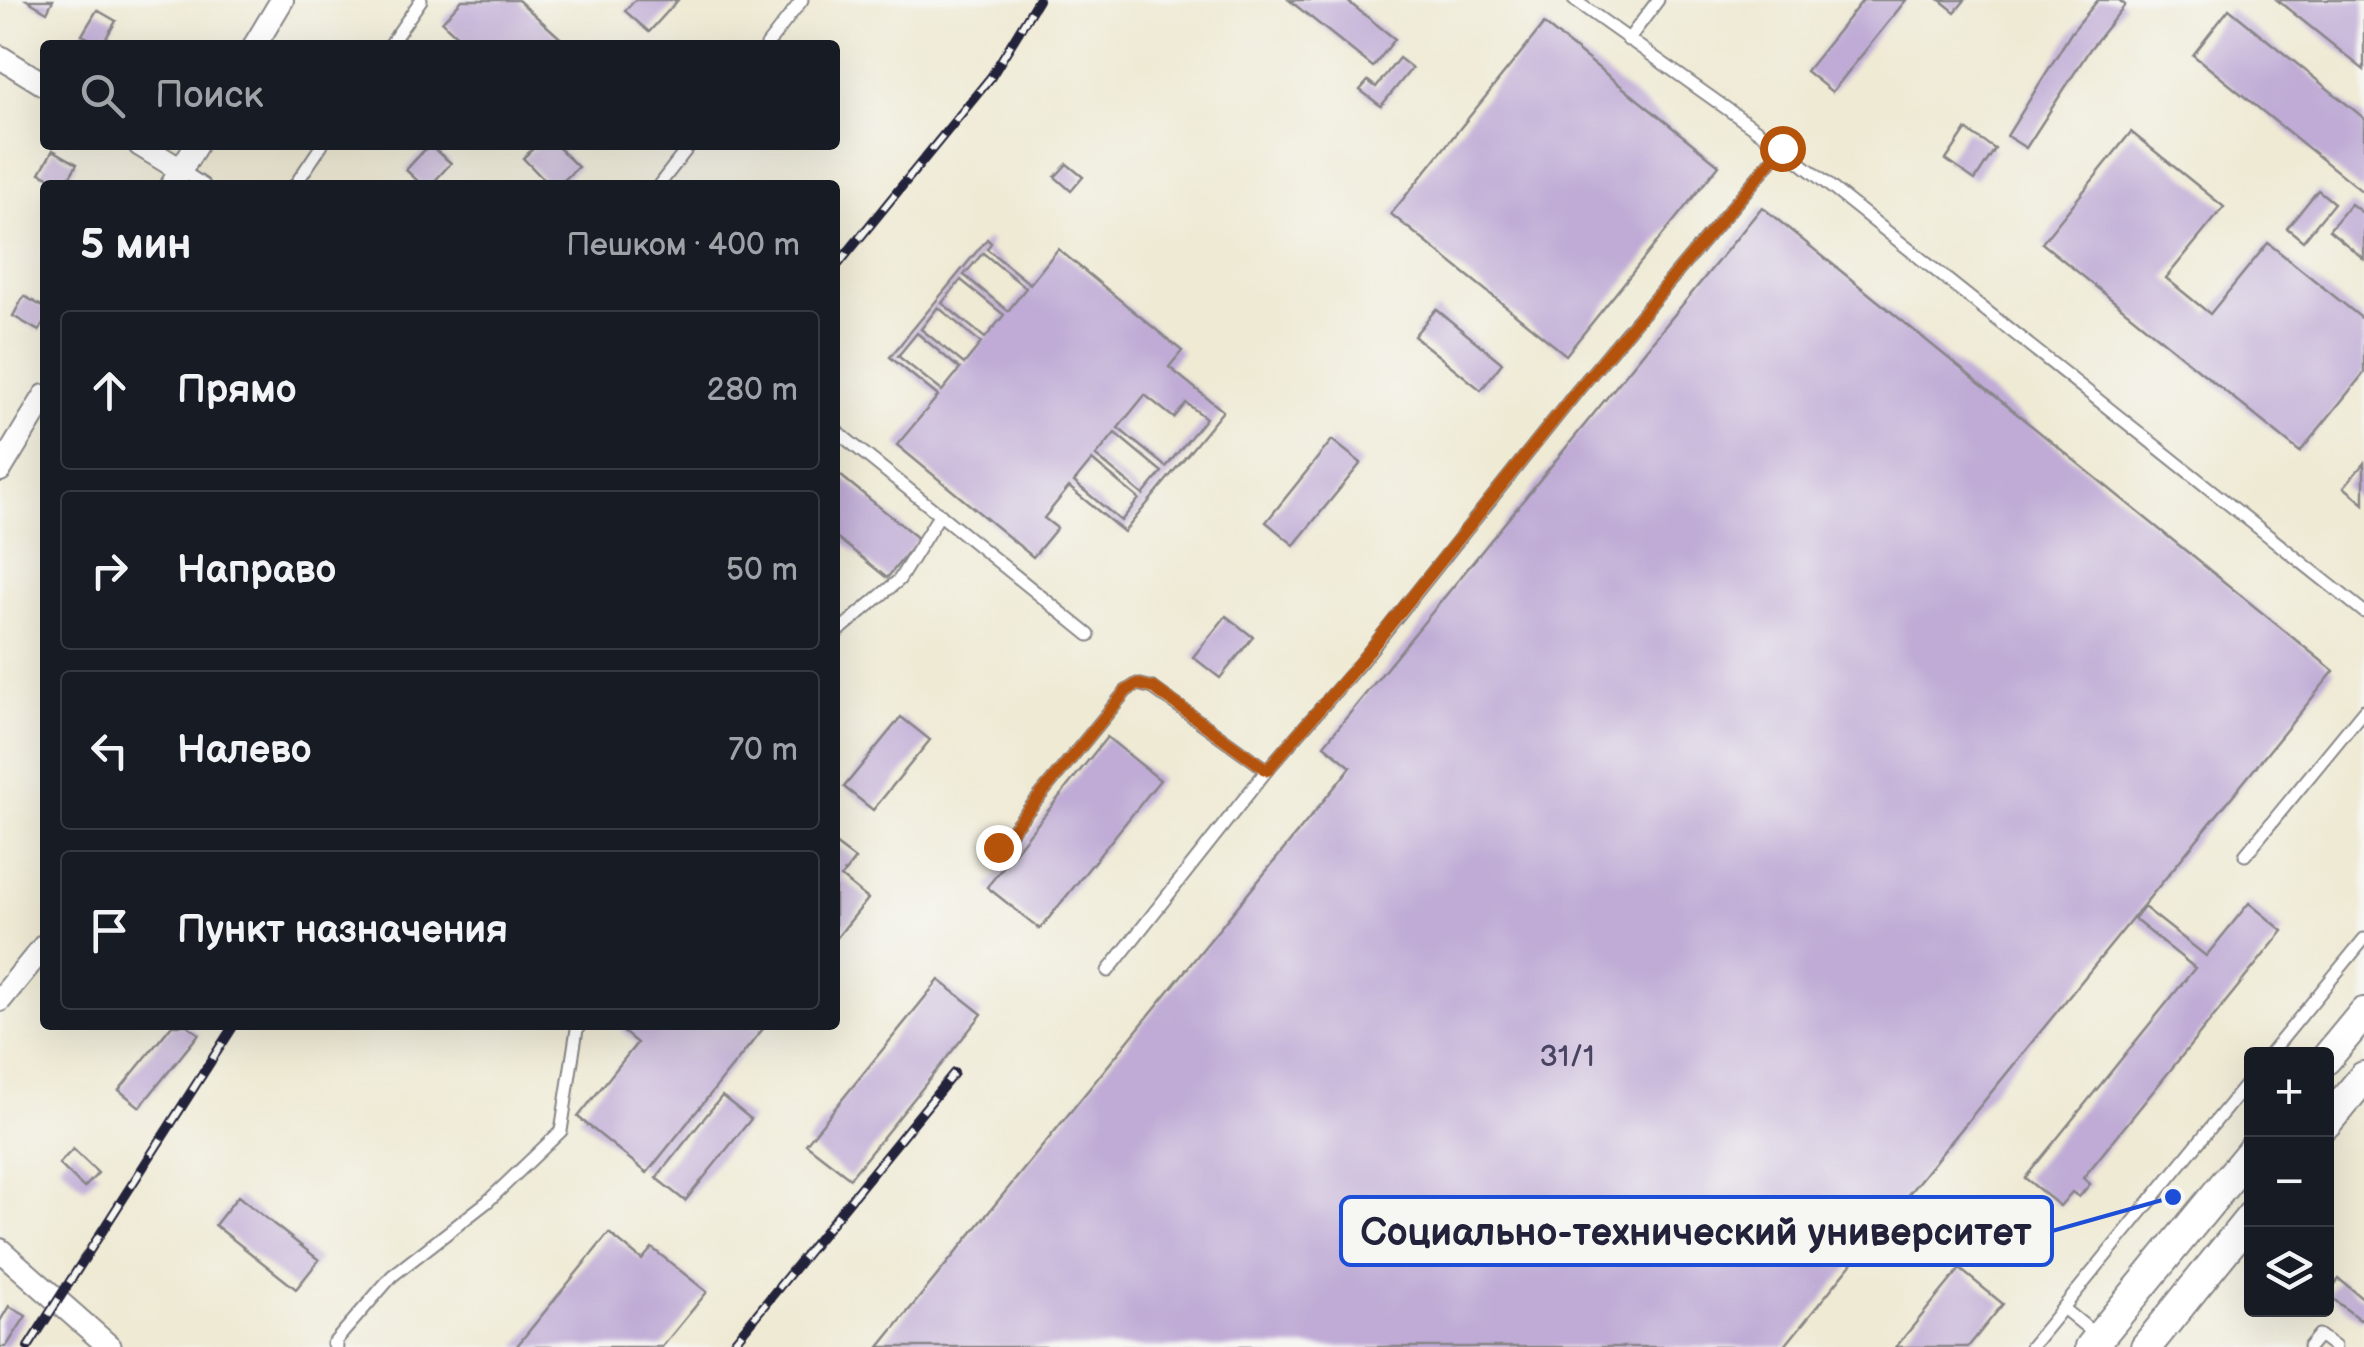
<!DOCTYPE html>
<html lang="ru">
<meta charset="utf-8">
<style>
:root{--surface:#171b24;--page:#20242c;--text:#f1f3f6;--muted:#9ea1a6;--line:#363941}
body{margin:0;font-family:"Balsamiq Sans",sans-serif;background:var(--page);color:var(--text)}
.controls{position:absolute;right:30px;bottom:30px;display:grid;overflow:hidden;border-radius:10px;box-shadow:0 10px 40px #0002}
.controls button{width:90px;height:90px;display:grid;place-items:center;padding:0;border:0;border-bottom:2px solid var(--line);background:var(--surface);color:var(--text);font:50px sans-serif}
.stop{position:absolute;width:30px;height:30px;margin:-22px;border:8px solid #b45309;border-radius:50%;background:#fff}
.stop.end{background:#b45309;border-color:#fff;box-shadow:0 2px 10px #0008}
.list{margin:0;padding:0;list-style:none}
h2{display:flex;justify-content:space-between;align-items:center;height:130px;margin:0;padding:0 40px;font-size:42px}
h2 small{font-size:32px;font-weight:400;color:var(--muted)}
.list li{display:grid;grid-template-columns:65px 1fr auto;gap:30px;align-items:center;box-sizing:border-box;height:160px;margin:0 20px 20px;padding:0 20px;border:2px solid var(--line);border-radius:10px}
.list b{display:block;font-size:38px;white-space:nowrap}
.list em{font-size:32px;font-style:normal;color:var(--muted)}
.icon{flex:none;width:55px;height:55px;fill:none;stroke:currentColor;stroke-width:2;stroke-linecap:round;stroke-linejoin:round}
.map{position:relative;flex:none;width:2364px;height:1347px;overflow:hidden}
.search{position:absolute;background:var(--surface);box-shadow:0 10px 40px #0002;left:40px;top:40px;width:800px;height:110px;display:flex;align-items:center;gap:25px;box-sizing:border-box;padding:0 35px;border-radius:10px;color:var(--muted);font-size:38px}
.panel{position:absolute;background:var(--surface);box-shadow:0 10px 40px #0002;left:40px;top:180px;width:800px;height:850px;border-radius:10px}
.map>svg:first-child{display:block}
</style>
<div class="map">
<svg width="2364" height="1347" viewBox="0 0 2364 1347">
<rect width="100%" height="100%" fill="#f6f6f2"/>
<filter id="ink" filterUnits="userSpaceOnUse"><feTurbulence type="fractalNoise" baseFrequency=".01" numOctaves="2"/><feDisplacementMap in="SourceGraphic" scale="20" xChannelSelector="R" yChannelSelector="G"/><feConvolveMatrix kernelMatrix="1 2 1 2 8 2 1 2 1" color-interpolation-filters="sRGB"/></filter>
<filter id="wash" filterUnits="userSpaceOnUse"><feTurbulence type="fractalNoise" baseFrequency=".0048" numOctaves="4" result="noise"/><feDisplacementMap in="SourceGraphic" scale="40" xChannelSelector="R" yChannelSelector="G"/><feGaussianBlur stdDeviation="2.25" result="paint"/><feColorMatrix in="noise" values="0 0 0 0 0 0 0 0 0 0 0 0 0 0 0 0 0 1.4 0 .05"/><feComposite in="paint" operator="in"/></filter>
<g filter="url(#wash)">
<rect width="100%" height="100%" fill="#efead4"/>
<g id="blocks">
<g fill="#bfabd5" fill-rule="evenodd">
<path d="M27,0H53L47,12Z"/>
<path d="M462,0H518L568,45H467L442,22Z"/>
<path d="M635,0H678L649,32L625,11Z"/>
<path d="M1289,0H1346L1395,39L1373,67Z"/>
<path d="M1863,0H1906L1832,92L1806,71Z"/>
<path d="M1940,0H1965L1955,12Z"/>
<path d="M2098,0H2119L2125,5L2090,49L2026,148L2007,136L2071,33Z"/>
<path d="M2277,0H2364V70Z"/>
<path d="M2229,9L2364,118V193L2193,55Z"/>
<path d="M97,10L116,21L102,45L82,35Z"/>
<path d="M1544,24L1719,165L1566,355L1391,214Z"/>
<path d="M1399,58L1412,68L1381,106L1360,90L1368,81L1376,87Z"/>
<path d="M1966,130L1995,149L1975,180L1946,160Z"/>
<path d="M2131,132L2224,207L2166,278L2210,314L2268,243L2364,320V373L2300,452L2042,243Z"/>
<path d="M429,145L451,163L431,185H422L406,170Z"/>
<path d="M537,145H556L578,167L559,185H549L523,158Z"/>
<path d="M53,150L77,164L65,185L40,173Z"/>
<path d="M1067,164L1083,177L1071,191L1055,177Z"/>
<path d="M2318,190L2334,203L2303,241L2287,228Z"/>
<path d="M2351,204L2364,214V259L2329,230Z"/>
<path d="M1762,207L2334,671L1784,1347H879L1351,767L1324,745Z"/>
<path d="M987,239L991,243L987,249L1030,284L1058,249L1182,351L1169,367L1223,411L1124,532L1069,487L1044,518L1057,528L1033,557L897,445L938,396L890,357ZM983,253L1026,288L1008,311L964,275ZM961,280L1004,315L985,338L942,303ZM938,307L981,343L964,364L921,329ZM917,333L960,369L942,391L898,356ZM1145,395L1174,418L1186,403L1206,418L1166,467L1118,428ZM1115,433L1162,472L1143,495L1096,456ZM1092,460L1139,499L1121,521L1074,482Z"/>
<path d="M24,296L45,308V321L39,331L13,316Z"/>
<path d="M1436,309L1502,363L1481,390L1414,336Z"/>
<path d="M1332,440L1361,463L1294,545L1266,522Z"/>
<path d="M2364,463V504L2344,487Z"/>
<path d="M835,471L919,539L887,578L835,536Z"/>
<path d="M1226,616L1253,637L1220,678L1193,657Z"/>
<path d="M901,717L930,740L873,810L844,787Z"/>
<path d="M1107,737L1160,780L1040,929L987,887Z"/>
<path d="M835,844L855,859L841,877L868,899L835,940Z"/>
<path d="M2249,903L2283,931L2083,1178L2090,1184L2079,1197L2072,1192L2060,1206L2025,1178L2195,968L2134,919L2144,907L2206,956Z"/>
<path d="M939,980L982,1014L850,1178L806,1144Z"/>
<path d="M172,1025H187L199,1034L140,1107L119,1090Z"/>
<path d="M625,1025H766L647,1173L578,1117L637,1043L621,1030Z"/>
<path d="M722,1096L751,1119L685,1201L656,1178Z"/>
<path d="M73,1149L98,1173L84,1188L59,1164Z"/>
<path d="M238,1196L319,1260L296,1289L215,1225Z"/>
<path d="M609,1233L642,1260L652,1248L707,1292L662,1347H516Z"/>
<path d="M1960,1269L2003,1304L1968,1347H1896Z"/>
<path d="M2339,1279L2364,1299V1315L2360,1320L2327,1294Z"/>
<path d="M9,1306L26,1316L6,1347H0V1321Z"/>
</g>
</g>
</g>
<g filter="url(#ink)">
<use href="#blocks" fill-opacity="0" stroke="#888688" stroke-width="2.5"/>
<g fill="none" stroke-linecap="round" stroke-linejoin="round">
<defs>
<g id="service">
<path d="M1574,0L1782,148L2364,612"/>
<path d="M1628,40L1658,0"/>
<path d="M390,45L421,0"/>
<path d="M767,45L802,0"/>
<path d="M181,170L204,185"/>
<path d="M295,185L322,145"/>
<path d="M659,185L690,145"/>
<path d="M835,430L1089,635"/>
<path d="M835,634L899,580L940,514"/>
<path d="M998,847L1126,691L1137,684L1153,688L1267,770"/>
<path d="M2245,855L2364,710"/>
<path d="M1108,971L1267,770L1361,662L1578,390L1782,148"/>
<path d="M2270,1054L2364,939"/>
<path d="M2063,1308L2096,1335"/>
<path d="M337,1347L333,1344L392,1276L487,1202L561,1131L577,1029L581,1025"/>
<path d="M2031,1347L2252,1077"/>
<path d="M2309,1347L2319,1335L2335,1347"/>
</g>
<g id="minor">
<path d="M255,45L282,0"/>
<path d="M0,57L45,85"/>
<path d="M140,145L181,170"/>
<path d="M172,185L196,145"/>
<path d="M0,470L45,396"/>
<path d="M0,1000L45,945"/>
<path d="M0,1250L110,1347"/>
</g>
<g id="tertiary">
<path d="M2326,1059L2364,1013"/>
<path d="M2326,1123L2364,1077"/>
<path d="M2091,1347L2252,1151"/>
<path d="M2146,1347L2252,1216"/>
</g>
</defs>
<use href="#service" stroke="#888688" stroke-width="15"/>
<use href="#minor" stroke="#888688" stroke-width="26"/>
<use href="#tertiary" stroke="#888688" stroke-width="34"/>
<use href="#service" stroke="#fff" stroke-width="11"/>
<use href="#minor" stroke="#fff" stroke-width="22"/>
<use href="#tertiary" stroke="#fff" stroke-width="30"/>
<defs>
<g id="rail">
<path d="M835,268L991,77L1038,0"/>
<path d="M28,1347L234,1025"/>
<path d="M730,1347L954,1073"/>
</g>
</defs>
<use href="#rail" stroke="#22223b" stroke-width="10"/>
<use href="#rail" stroke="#f6f6f2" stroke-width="6" stroke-dasharray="19" stroke-linecap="butt"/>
</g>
</g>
<g fill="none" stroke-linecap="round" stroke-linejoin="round" filter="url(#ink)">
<path stroke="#b45309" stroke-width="12" d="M998,847L1126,691L1137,684L1154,688L1267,770L1360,662L1578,390L1782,148"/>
</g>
<g text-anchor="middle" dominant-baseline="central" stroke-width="10" stroke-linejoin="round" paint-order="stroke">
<g font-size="30" fill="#494462">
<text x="1567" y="1057">31/1</text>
</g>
</g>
<path fill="none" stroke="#1d4ed8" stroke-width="4" d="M2173 1197L2052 1231"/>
<circle fill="#1d4ed8" stroke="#f6f6f2" stroke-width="4" cx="2173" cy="1197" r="10"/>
<rect fill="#f6f6f2" stroke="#1d4ed8" stroke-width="4" x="1341" y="1197" width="711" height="68" rx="10"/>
<g font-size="38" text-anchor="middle" font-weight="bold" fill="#22223b">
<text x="1696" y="1245">Социально-технический университет</text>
</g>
</svg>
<div class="controls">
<button>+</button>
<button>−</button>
<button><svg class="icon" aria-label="layers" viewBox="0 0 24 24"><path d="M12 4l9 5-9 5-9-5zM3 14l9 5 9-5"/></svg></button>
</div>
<div class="stop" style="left:1782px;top:148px"></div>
<div class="stop end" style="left:998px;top:847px"></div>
<div class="search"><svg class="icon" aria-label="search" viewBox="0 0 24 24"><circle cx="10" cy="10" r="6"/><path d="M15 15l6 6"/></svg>Поиск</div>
<section class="panel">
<h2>5 мин<small>Пешком · 400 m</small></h2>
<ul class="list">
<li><svg class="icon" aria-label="ahead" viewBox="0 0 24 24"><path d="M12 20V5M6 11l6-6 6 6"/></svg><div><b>Прямо</b></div><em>280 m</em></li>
<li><svg class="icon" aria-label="right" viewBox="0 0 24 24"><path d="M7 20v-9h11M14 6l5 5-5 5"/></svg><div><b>Направо</b></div><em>50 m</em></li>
<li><svg class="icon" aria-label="left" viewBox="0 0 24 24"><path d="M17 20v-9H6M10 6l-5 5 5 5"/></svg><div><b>Налево</b></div><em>70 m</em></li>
<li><svg class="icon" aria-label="arrive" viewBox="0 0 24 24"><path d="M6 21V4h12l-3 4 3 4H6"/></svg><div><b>Пункт назначения</b></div></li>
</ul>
</section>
</div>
